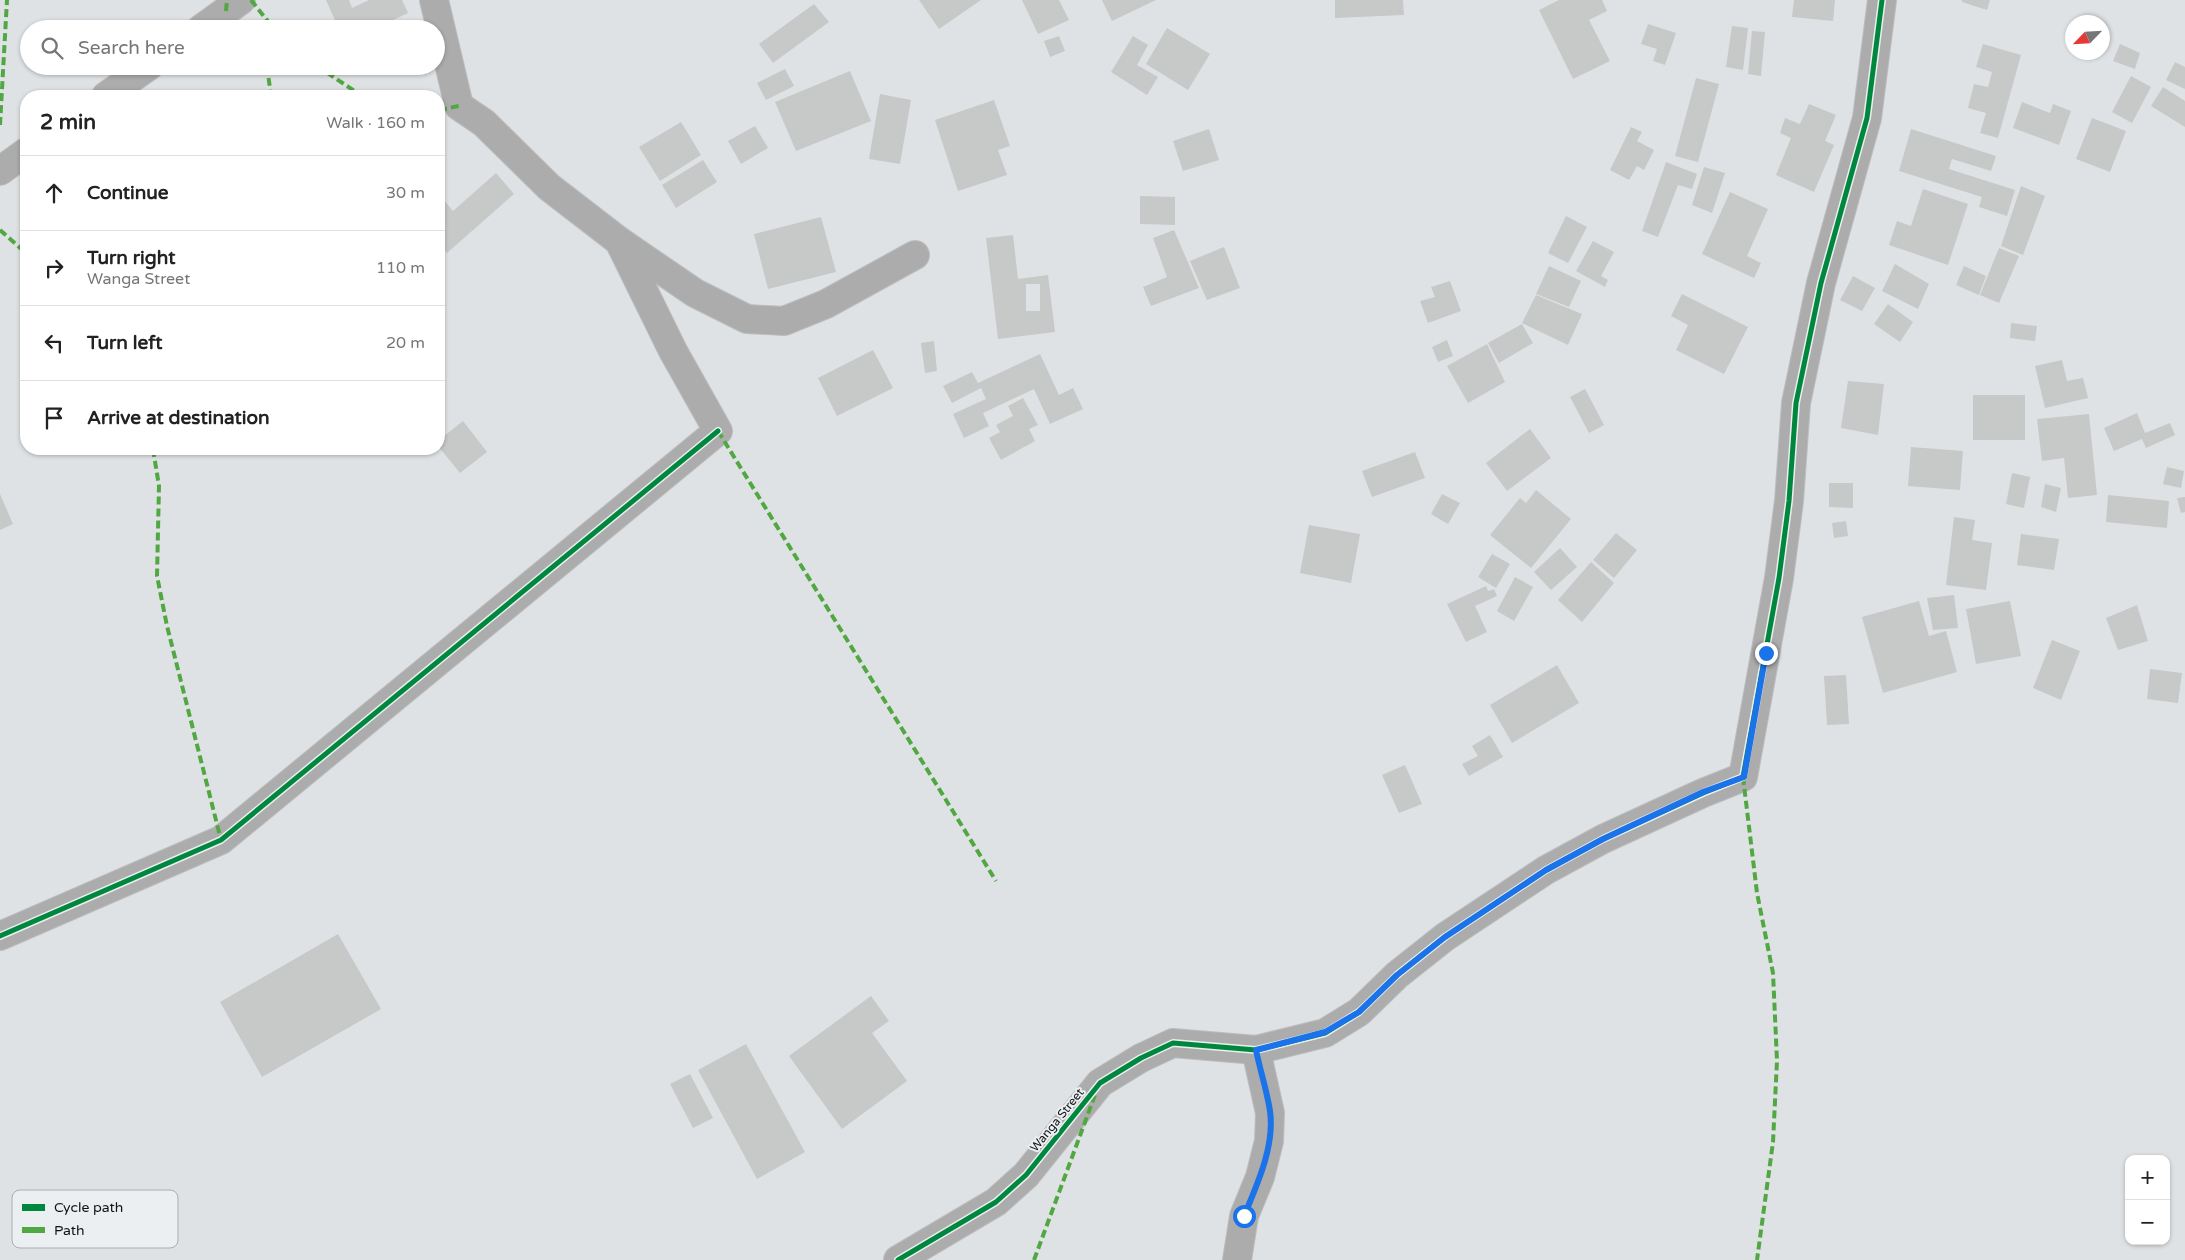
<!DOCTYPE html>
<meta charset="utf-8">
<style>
:root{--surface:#fff;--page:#f2f2f2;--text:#222;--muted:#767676;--line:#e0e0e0}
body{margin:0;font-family:"Varela Round",sans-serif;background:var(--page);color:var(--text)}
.controls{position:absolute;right:15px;bottom:15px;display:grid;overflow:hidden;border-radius:10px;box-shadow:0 1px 4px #0004}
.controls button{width:45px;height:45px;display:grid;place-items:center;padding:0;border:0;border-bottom:1px solid var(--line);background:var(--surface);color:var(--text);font:25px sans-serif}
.compass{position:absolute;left:2065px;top:15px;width:45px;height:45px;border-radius:50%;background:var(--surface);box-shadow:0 1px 4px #0004;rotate:245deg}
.stop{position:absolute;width:15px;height:15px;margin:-11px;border:4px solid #1a73e8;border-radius:50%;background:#fff}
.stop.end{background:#1a73e8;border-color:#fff;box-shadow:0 1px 5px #0008}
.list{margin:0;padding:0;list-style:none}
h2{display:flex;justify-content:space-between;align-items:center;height:65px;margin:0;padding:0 20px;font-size:21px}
h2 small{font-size:16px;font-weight:400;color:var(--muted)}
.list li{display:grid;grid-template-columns:32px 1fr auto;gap:15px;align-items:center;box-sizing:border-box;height:75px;padding:0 20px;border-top:1px solid var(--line)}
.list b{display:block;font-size:19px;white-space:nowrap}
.list p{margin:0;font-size:16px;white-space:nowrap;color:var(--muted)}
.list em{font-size:16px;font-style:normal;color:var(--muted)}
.icon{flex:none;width:28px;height:28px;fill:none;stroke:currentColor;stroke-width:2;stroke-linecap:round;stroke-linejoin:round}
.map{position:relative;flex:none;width:2185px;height:1260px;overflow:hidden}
.search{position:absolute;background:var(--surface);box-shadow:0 1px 4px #0004;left:20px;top:20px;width:425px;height:55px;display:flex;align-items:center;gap:12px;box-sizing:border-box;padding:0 18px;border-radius:28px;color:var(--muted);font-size:19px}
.panel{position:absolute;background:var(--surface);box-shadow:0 1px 4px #0004;left:20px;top:90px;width:425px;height:365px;border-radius:20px}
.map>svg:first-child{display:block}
</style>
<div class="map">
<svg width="2185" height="1260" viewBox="0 0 2185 1260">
<rect width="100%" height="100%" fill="#dfe2e4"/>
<g fill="#c7c8c8" fill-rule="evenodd">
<path d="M326,0H349L352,8L369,0H402L408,13L374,29H339Z"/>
<path d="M919,0H981L939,29Z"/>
<path d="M1022,0H1059L1069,20L1038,34Z"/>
<path d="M1102,0H1156L1112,21Z"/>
<path d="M1335,0H1403L1404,15L1335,18Z"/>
<path d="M1559,0H1602L1607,11L1589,20L1610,61L1573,79L1539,10Z"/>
<path d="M1794,0H1835L1833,21L1792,17Z"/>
<path d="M1962,0H1990L1987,10L1962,2Z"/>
<path d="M814,4L829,22L773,63L759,44Z"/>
<path d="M1648,24L1676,33L1665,65L1653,61L1657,49L1641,44Z"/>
<path d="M1732,26L1748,28L1743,70L1726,67Z"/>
<path d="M1167,28L1210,54L1188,90L1146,64Z"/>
<path d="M1752,31L1765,32L1761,76L1748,74Z"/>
<path d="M1059,36L1065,51L1050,57L1044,41Z"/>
<path d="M1133,36L1148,45L1137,65L1158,77L1147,95L1111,72Z"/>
<path d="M1983,44L2021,55L1998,138L1980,133L1986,113L1968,108L1974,84L1988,87L1992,72L1976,67Z"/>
<path d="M2120,44L2140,53L2135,69L2113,61Z"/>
<path d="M2175,62L2185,67V89L2166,80Z"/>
<path d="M785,69L794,86L766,100L757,83Z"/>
<path d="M850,71L871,121L796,151L775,102Z"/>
<path d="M2131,76L2151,87L2132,123L2112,112Z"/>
<path d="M1696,78L1719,84L1698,162L1675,156Z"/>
<path d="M2163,87L2185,101V127L2151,106Z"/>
<path d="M880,94L911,100L900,164L869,159Z"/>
<path d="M994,100L1010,146L998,150L1007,175L958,191L935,120Z"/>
<path d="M2022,102L2050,113L2053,104L2071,111L2059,145L2013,128Z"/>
<path d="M1809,104L1836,115L1825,141L1834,145L1814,192L1776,175L1791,138L1780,133L1785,118L1800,124Z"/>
<path d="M2092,118L2126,131L2110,172L2076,159Z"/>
<path d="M681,122L701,155L660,181L639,147Z"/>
<path d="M755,126L768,148L741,164L728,141Z"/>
<path d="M1631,127L1642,132L1637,141L1654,150L1644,170L1637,166L1629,180L1610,170Z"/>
<path d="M1209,129L1219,160L1183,171L1173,141Z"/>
<path d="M1911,129L1996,156L1991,171L1952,159L1949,169L2015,190L2007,216L1979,207L1982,197L1899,171Z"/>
<path d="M703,160L717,182L676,208L662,185Z"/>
<path d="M1666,162L1697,174L1692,189L1678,185L1658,237L1642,231Z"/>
<path d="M1704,167L1725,173L1712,213L1692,205Z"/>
<path d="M496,173L514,194L447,253L439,243V194L453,211Z"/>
<path d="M2021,186L2045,196L2023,255L2001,246Z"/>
<path d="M1923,189L1968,204L1948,265L1889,245L1897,221L1911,226Z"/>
<path d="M1730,192L1768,209L1747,256L1761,263L1754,278L1702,254Z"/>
<path d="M1140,196L1175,197V225L1140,224Z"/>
<path d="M1566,216L1587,227L1568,263L1548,253Z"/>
<path d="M821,217L836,272L768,289L754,234Z"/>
<path d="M1174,230L1199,288L1151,306L1143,287L1167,277L1153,238Z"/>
<path d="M1013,235L1018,279L1048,275L1055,332L998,339L986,238ZM1026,284H1040V311H1026Z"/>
<path d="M1593,241L1614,252L1601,276L1608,280L1605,287L1576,271Z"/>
<path d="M1224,247L1240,288L1207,300L1190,261Z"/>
<path d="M1999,248L2019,256L1999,303L1980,295Z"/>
<path d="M1895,264L1929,284L1918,309L1882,291Z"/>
<path d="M1549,266L1581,281L1569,307L1536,294Z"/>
<path d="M1964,266L1986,276L1979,295L1956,285Z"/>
<path d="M1853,276L1875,288L1862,311L1840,300Z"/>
<path d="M1450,281L1461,311L1428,323L1420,301L1435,297L1431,287Z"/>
<path d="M1682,294L1748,327L1724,374L1676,350L1688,325L1671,316Z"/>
<path d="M1536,295L1582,314L1568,345L1522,323Z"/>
<path d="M1888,304L1913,322L1900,342L1874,324Z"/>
<path d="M2011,323L2037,326L2035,341L2010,338Z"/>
<path d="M1522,324L1533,343L1499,363L1488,343Z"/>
<path d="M1447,340L1453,356L1438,362L1432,347Z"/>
<path d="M934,341L937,371L925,373L921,343Z"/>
<path d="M1487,344L1505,382L1468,403L1447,366Z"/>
<path d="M873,350L893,388L837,416L818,378Z"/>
<path d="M1040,354L1059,395L1073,388L1083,409L1050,424L1034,389L983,413L989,426L964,438L953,414L986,399L981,388L952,403L943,386L972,372L978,383Z"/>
<path d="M2062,360L2067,381L2083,378L2088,398L2045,408L2035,366Z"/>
<path d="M1848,381L1884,384L1878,435L1841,428Z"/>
<path d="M1585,389L1604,425L1589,433L1570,397Z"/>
<rect x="1973" y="395" width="52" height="45"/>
<path d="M1023,398L1038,425L1029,429L1035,441L1001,460L989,438L1000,432L996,425L1013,416L1008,406Z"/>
<path d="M2137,413L2145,433L2170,423L2175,435L2146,448L2142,439L2114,451L2104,428Z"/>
<path d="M2089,414L2097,495L2068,498L2064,458L2042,461L2037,419Z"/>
<path d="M463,421L487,452L460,473L439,447V440Z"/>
<path d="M1530,429L1551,458L1507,491L1486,463Z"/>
<path d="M1911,447L1963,451L1960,490L1908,486Z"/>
<path d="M1415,452L1425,478L1372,497L1362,471Z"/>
<path d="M2167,467L2184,471L2181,488L2163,484Z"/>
<path d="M2012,473L2030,477L2024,508L2006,504Z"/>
<path d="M1829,483H1853V508L1829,507Z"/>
<path d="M2045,484L2061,488L2056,512L2041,507Z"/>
<path d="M1536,490L1571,519L1531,568L1490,535L1520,498L1526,503Z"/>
<path d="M0,494L13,524L0,530Z"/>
<path d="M1442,494L1460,503L1448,524L1431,514Z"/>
<path d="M2108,495L2169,501L2167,528L2106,522Z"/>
<path d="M2185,497V512L2181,513L2177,498Z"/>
<path d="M1954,517L1975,520L1972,540L1992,543L1986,590L1946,585Z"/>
<path d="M1846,521L1848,536L1834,538L1832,523Z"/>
<path d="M1309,525L1360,534L1351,583L1300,573Z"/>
<path d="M1616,533L1637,550L1614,578L1593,560Z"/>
<path d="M2021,534L2059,539L2054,570L2017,565Z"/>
<path d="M1560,548L1577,567L1551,590L1534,572Z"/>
<path d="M1492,554L1510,564L1496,588L1478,577Z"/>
<path d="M1591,562L1614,583L1582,622L1558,600Z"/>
<path d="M1515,577L1533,587L1514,621L1497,611Z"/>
<path d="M1486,586L1488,591L1494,589L1497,596L1475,606L1487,632L1466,642L1447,604Z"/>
<path d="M1954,595L1958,628L1933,630L1927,598Z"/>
<path d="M1919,601L1929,636L1946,631L1957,672L1883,693L1862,617Z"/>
<path d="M2010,601L2021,656L1976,664L1966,609Z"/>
<path d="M2137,605L2148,641L2118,650L2106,618Z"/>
<path d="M2052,640L2080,651L2061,700L2033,688Z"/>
<path d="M1557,665L1579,703L1512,743L1490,705Z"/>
<path d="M2150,669L2182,673L2178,703L2147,699Z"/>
<path d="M1846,675L1849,724L1827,725L1824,676Z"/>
<path d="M1490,735L1503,757L1469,776L1462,764L1478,756L1472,746Z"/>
<path d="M1405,765L1422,804L1399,813L1382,775Z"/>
<path d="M338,934L381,1009L262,1077L220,1002Z"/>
<path d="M871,996L889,1021L872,1033L907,1081L842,1129L789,1056Z"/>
<path d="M746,1044L805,1152L757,1179L698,1070Z"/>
<path d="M690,1074L713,1118L693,1128L670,1084Z"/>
</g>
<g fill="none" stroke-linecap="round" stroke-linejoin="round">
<defs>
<g id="minor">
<path d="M434,0L459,106L484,123L549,187L619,241L695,293L747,319L784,321L826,304L915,255"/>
<path d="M201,29L241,0"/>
<path d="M106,96L149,66"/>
<path d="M0,171L26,152"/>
<path d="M0,936L221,840L718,431L673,351L619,241"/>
<path d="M898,1260L996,1202L1026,1175L1100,1083L1141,1058L1173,1043L1256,1050L1325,1033L1359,1012L1397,975L1445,937L1546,870L1603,839L1703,793L1743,777L1779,578L1789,501L1796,403L1821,283L1867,118L1882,0"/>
<path d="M1237,1260L1244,1216L1260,1177L1269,1141L1270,1113L1256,1050"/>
</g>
</defs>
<use href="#minor" stroke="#bbbdbe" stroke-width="30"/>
<use href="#minor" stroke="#adacad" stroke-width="28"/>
<g stroke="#51a842" stroke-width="4" stroke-dasharray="8 4" stroke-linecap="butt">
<path d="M251,0L274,29"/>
<path d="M226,11L227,0"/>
<path d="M267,66L271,96"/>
<path d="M317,66L362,96"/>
<path d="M439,110L459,106"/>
<path d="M0,125L7,0"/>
<path d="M0,230L26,253"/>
<path d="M718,431L996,881"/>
<path d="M153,449L159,486L157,576L167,626L221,840"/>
<path d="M1743,777L1757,893L1773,973L1777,1061L1773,1142L1757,1260"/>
<path d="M1034,1260L1095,1095"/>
</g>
<defs>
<g id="cycleway">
<path d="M0,936L221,840L718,431"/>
<path d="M898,1260L996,1202L1026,1175L1100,1083L1141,1058L1173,1043L1256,1050L1325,1033L1359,1012L1397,975L1445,937L1546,870L1603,839L1703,793L1743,777L1779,578L1789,501L1796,403L1821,283L1867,118L1882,0"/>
</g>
</defs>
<use href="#cycleway" stroke="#ebeff2" stroke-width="8"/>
<use href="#cycleway" stroke="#00873e" stroke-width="5"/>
</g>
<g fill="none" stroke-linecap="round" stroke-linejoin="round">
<path stroke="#1a73e8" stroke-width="6" d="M1244,1216C1257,1185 1275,1146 1270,1111C1267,1091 1260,1070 1256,1050L1325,1032L1359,1012L1397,975L1445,937L1546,870L1603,839L1703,792L1744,777L1766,653"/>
</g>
<g text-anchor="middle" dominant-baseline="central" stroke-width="4" stroke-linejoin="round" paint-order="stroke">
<g font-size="12" fill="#121314" stroke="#ebeff2">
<text transform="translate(1057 1120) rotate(-51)">Wanga Street</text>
</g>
</g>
<rect x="12" y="1190" width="166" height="58" rx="8" fill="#ebeff2" stroke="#aaadaf" stroke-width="1"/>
<rect x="22" y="1204" width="23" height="7" fill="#00873e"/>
<rect x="22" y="1227" width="23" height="6" fill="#51a842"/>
<g font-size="14" fill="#121314">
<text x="54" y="1212">Cycle path</text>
<text x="54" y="1235">Path</text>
</g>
</svg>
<div class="controls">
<button>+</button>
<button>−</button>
</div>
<svg class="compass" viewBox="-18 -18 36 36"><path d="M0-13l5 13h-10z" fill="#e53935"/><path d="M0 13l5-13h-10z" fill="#767676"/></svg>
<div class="stop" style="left:1244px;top:1216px"></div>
<div class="stop end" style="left:1766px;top:653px"></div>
<div class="search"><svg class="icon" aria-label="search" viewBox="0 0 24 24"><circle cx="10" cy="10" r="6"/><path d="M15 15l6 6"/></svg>Search here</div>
<section class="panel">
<h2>2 min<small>Walk · 160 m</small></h2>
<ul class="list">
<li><svg class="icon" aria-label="ahead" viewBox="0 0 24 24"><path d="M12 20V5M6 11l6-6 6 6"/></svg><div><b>Continue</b></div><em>30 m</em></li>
<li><svg class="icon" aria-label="right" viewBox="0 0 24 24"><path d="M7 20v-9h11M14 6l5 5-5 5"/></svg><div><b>Turn right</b><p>Wanga Street</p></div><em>110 m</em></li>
<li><svg class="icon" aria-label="left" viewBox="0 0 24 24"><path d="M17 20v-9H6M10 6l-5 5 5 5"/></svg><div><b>Turn left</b></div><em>20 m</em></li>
<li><svg class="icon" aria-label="arrive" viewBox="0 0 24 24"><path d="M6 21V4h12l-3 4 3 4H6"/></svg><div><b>Arrive at destination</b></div></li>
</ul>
</section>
</div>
